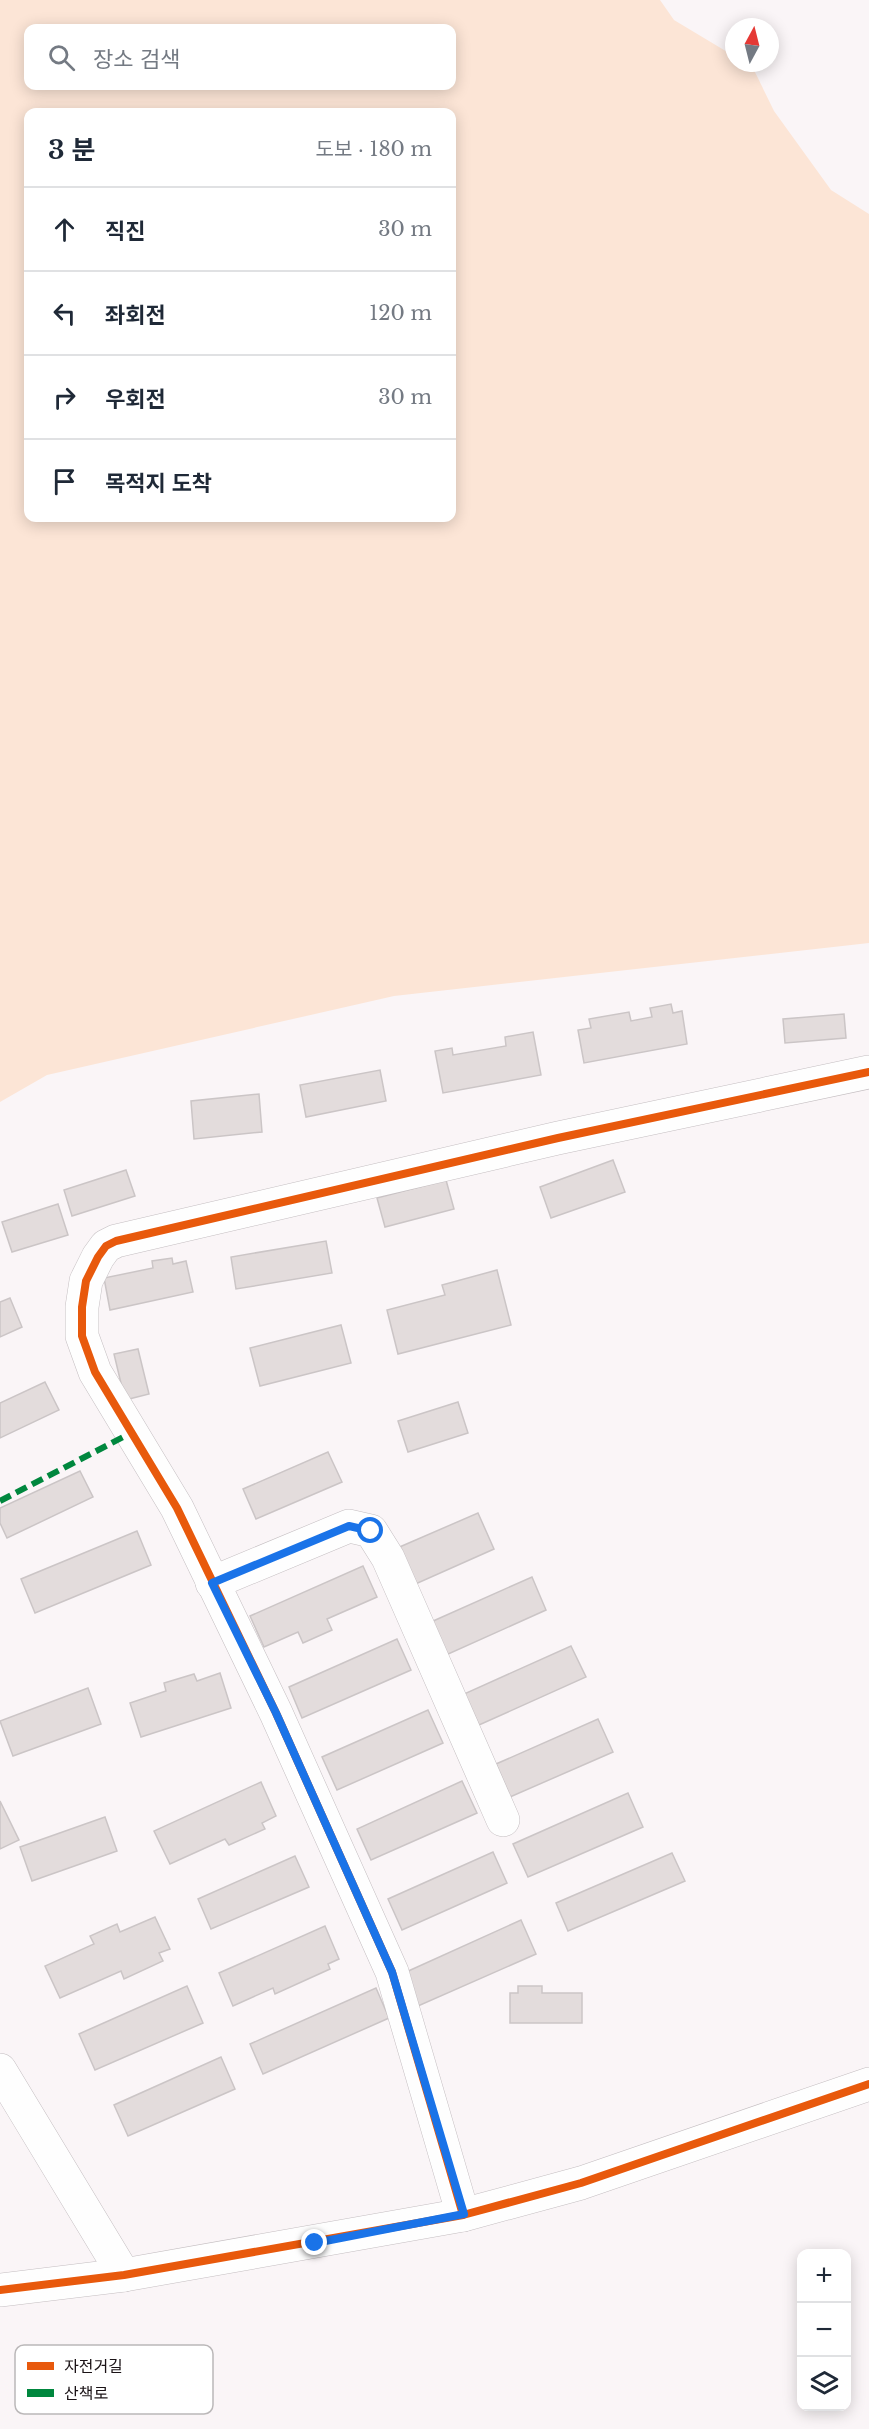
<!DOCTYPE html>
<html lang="ko">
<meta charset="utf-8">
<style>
:root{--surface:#fff;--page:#f2f2f3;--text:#1f2937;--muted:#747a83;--line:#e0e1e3}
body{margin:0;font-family:"Libre Baskerville","Noto Sans KR",serif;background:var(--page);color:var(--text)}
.controls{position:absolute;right:18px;bottom:18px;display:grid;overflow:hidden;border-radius:12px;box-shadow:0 3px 15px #0003}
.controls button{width:54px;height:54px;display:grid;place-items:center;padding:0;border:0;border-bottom:2px solid var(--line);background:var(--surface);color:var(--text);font:30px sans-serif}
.compass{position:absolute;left:725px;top:18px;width:54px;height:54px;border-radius:50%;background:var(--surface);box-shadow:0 3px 15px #0003;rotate:7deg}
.stop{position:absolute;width:18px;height:18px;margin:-14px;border:4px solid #1a73e8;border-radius:50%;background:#fff}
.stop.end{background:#1a73e8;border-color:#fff;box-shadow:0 2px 6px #0008}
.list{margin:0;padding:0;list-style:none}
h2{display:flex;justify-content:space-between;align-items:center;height:78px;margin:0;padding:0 24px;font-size:26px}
h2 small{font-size:20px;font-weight:400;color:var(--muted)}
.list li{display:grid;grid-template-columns:39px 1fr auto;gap:18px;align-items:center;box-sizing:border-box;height:84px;padding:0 24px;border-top:2px solid var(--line)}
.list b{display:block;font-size:22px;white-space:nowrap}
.list em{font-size:20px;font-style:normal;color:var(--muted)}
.icon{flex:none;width:33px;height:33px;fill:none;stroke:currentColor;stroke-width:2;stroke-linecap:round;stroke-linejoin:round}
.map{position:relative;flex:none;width:869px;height:2429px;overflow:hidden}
.search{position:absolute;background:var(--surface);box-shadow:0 3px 15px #0003;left:24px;top:24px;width:432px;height:66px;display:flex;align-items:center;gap:15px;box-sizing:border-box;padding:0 21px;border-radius:12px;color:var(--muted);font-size:22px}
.panel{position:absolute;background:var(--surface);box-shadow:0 3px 15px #0003;left:24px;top:108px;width:432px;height:414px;border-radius:12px}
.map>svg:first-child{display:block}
</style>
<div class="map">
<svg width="869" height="2429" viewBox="0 0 869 2429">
<rect width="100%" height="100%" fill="#faf5f7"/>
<path fill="#fce5d6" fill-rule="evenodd" d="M0,0H660L674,20L734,56V63H745L753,68L774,111L831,190L869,214V943L394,996L47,1075L0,1102ZM28,28H452V86H28ZM28,112H452V518H28Z"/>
<g fill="#e3dcdc" stroke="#cbc5c6" stroke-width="1.5">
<path d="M671,1004L673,1013L682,1011L687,1044L584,1063L578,1030L591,1028L589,1019L629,1012L631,1021L652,1017L650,1008Z"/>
<path d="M844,1014L846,1038L785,1043L783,1019Z"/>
<path d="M533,1032L541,1075L443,1093L435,1051L452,1048L453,1055L506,1046L505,1037Z"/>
<path d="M380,1070L386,1101L306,1117L300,1085Z"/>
<path d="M259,1094L262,1132L194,1139L191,1101Z"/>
<path d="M613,1160L625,1192L551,1218L540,1187Z"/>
<path d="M126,1170L135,1196L72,1216L64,1190Z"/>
<path d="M446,1180L454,1209L385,1227L377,1198Z"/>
<path d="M58,1204L68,1235L12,1252L2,1222Z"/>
<path d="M326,1241L332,1273L236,1289L231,1257Z"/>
<path d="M172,1258L173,1264L186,1261L193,1292L110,1310L104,1278L153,1268L152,1261Z"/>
<path d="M497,1270L511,1325L398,1354L387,1310L445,1295L442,1285Z"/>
<path d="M10,1298L22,1327L0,1337V1302Z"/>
<path d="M341,1325L351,1363L260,1386L250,1348Z"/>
<path d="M138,1349L149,1394L125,1400L114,1354Z"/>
<path d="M45,1382L59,1410L0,1438V1403Z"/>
<path d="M458,1402L468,1433L408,1452L398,1421Z"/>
<path d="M328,1452L342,1482L256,1519L243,1489Z"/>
<path d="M80,1471L93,1497L7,1538L0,1523V1508Z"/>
<path d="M478,1513L494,1549L411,1586L395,1549Z"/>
<path d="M137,1531L151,1565L35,1613L21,1579Z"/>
<path d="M363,1566L377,1597L327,1619L332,1630L303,1643L298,1632L264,1647L250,1616Z"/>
<path d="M532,1577L546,1610L446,1655L431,1622Z"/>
<path d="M397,1639L411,1670L302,1718L289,1687Z"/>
<path d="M571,1646L586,1677L479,1725L464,1694Z"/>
<path d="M220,1673L231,1708L141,1737L130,1703L166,1691L164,1683L194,1674L197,1681Z"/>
<path d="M88,1688L101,1724L13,1756L0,1721Z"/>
<path d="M428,1710L443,1743L337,1790L322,1757Z"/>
<path d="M598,1719L613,1752L510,1797L496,1764Z"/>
<path d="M462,1781L477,1813L371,1860L357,1829Z"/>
<path d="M261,1782L276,1816L262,1823L265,1829L229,1845L225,1839L170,1864L154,1831Z"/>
<path d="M628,1793L643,1827L528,1877L513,1844Z"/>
<path d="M0,1801L19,1840L0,1849Z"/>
<path d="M105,1817L117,1851L32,1881L20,1847Z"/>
<path d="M493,1852L507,1883L402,1930L388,1899Z"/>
<path d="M672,1853L685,1881L568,1931L556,1903Z"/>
<path d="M295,1856L309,1887L211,1929L198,1899Z"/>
<path d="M155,1917L170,1949L159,1953L163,1961L124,1979L121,1971L60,1998L45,1966L94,1944L90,1936L117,1924L120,1932Z"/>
<path d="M521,1920L536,1954L418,2006L404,1973Z"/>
<path d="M325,1926L339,1959L328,1964L330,1969L275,1994L273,1988L233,2006L219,1973Z"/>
<path d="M187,1986L203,2023L95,2070L79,2034Z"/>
<path d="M518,1986H542V1993H582V2023H510V1993H518Z"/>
<path d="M376,1988L389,2018L263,2074L250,2044Z"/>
<path d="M221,2057L235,2089L128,2136L114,2105Z"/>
</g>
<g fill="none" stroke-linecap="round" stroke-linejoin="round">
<defs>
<g id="minor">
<path d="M212,1583L349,1526L371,1531L388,1558L503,1820"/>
<path d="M0,2070L124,2275"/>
<path d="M463,2215L392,1972L276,1713L177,1508L95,1372L82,1336V1307L86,1281L98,1257L106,1246L116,1241L558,1138L869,1072"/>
</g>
<path id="tertiary" d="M0,2290L124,2275L463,2215L581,2183L869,2084"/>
</defs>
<use href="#minor" stroke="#c4bec1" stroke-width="34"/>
<use href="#tertiary" stroke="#c4bec1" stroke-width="34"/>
<use href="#minor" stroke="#fefefe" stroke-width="33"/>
<use href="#tertiary" stroke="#fefefe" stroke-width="33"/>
<path stroke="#00873e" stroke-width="6" stroke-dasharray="12 6" stroke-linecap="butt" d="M0,1501L131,1433"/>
<defs>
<g id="cycleway">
<path d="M463,2215L392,1972L276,1713L177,1508L95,1372L82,1336V1307L86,1281L98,1257L106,1246L116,1241L558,1138L869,1072"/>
<path d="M0,2290L124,2275L463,2215L581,2183L869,2084"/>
</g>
</defs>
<use href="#cycleway" stroke="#fff" stroke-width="11"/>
<use href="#cycleway" stroke="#e8590c" stroke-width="8"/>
</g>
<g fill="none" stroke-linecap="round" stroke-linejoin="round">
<path stroke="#1a73e8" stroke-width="8" d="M315,2243L464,2214L392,1972L276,1713L212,1583L349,1526L371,1531"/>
</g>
<rect x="15" y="2345" width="198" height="69" rx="9" fill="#fff" stroke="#bbb8b9" stroke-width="1.5"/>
<rect x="27" y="2362" width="27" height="8" fill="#e8590c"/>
<rect x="27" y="2389" width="27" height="8" fill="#00873e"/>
<g font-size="16" fill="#1b1316">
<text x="64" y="2372">자전거길</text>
<text x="64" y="2399">산책로</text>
</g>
</svg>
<div class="controls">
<button>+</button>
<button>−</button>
<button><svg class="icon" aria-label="layers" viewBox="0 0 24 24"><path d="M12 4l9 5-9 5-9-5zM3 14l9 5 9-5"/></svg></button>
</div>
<svg class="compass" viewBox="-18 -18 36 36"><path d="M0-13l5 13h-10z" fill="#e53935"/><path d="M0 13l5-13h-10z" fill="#747a83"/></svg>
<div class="stop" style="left:371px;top:1531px"></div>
<div class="stop end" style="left:315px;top:2243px"></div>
<div class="search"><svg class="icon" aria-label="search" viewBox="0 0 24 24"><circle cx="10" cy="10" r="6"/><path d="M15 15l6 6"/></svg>장소 검색</div>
<section class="panel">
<h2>3 분<small>도보 · 180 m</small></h2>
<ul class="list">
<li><svg class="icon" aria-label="ahead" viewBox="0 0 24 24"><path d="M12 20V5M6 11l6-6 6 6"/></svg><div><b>직진</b></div><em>30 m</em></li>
<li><svg class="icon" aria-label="left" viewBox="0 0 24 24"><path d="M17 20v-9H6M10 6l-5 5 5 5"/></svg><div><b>좌회전</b></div><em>120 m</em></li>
<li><svg class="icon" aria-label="right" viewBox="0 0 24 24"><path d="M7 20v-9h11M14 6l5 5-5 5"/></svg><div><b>우회전</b></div><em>30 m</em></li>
<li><svg class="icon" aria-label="arrive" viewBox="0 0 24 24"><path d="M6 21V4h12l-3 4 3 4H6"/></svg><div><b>목적지 도착</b></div></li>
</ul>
</section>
</div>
